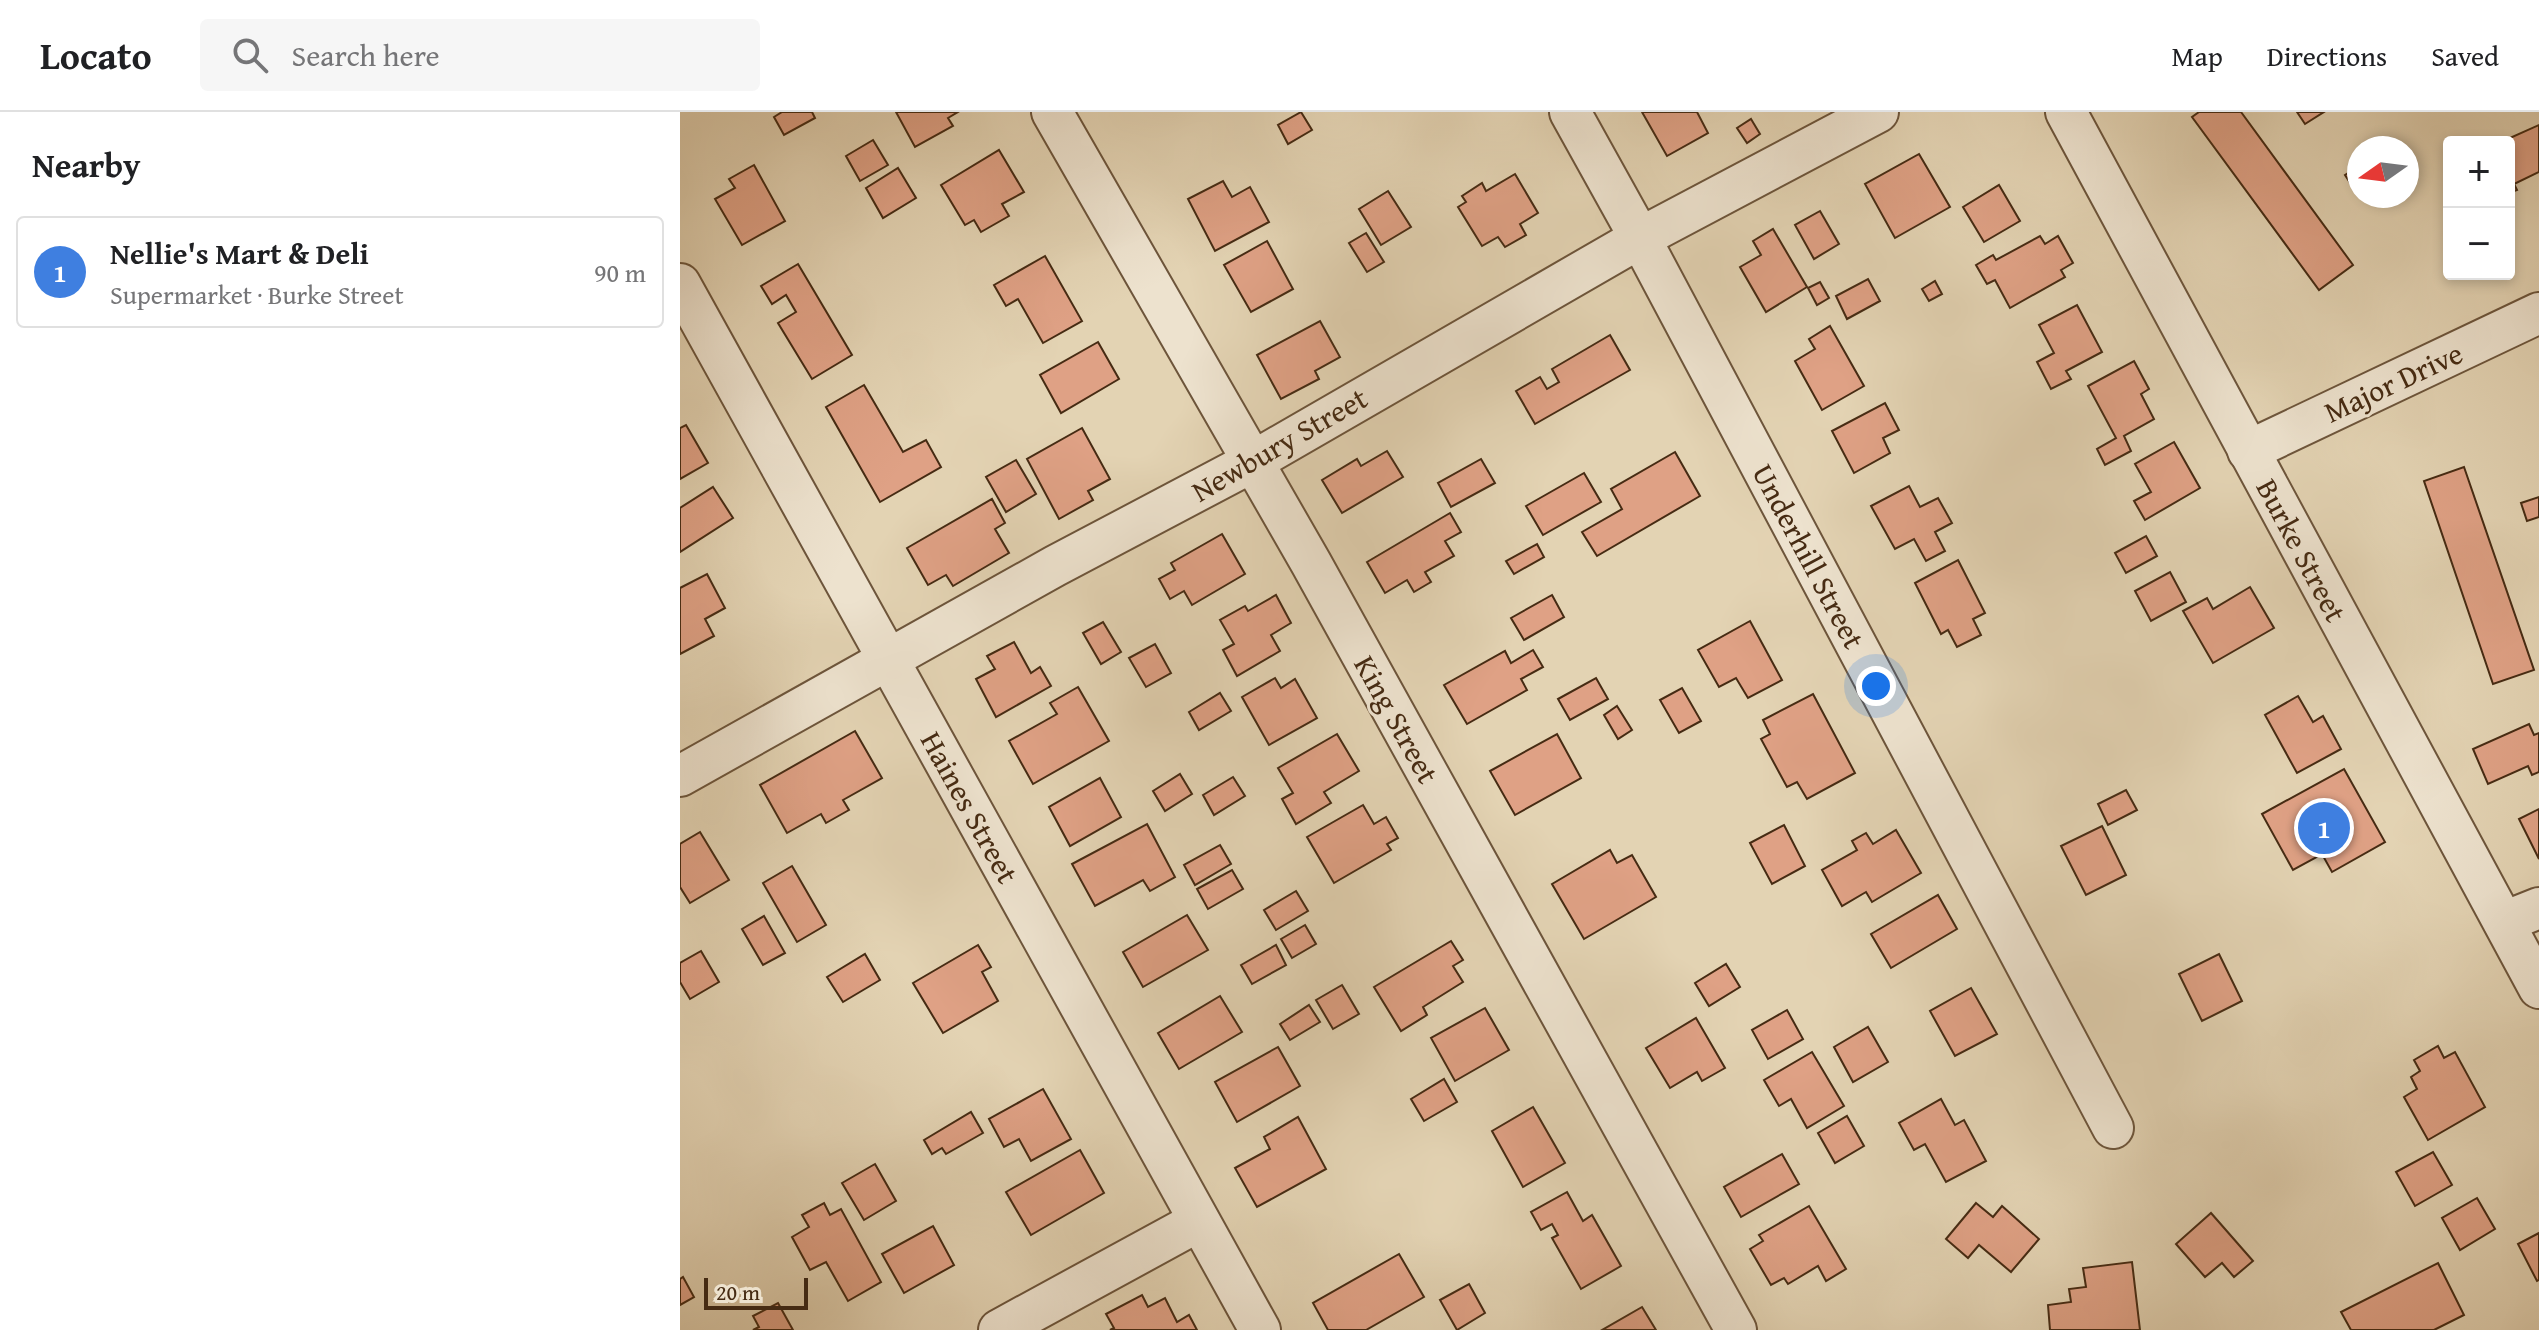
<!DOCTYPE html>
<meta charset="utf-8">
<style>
:root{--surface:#fff;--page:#f6f6f6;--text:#202124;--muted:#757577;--line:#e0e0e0;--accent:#db2777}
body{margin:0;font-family:"Gentium Book Plus",serif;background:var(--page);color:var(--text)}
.controls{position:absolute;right:24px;top:24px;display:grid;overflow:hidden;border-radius:8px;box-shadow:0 4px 12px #0003}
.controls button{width:72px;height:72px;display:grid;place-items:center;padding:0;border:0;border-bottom:2px solid var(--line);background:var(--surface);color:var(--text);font:40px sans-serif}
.compass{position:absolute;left:1667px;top:24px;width:72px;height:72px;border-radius:50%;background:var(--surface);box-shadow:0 4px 12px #0003;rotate:256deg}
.scale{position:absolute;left:24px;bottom:20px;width:104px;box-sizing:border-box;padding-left:8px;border:4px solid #462b13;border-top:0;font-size:22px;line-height:28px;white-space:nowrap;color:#462b13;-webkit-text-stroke:6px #ede2ce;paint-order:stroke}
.you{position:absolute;left:1196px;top:574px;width:28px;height:28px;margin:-20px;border:6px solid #fff;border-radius:50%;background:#1a73e8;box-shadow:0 0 0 12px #1a73e833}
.badge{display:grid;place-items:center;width:52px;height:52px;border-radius:50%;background:var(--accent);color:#fff;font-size:26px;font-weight:700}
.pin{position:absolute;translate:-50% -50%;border:4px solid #fff;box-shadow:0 2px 8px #0006}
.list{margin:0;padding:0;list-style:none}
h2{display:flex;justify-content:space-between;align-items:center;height:104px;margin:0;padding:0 32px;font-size:34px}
h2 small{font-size:26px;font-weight:400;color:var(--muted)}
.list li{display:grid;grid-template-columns:52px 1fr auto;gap:24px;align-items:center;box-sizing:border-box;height:112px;margin:0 16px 16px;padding:0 16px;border:2px solid var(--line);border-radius:8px}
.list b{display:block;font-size:30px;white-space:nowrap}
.list p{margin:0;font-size:26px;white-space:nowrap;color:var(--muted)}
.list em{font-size:26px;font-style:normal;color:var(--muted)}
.icon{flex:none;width:44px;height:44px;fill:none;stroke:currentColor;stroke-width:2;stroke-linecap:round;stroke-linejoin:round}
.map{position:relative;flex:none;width:1859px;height:1218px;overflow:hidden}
header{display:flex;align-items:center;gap:48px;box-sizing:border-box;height:112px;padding:0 40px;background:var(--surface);border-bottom:2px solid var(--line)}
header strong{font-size:38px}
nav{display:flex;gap:44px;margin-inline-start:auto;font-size:28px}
.search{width:560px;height:72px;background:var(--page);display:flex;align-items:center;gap:20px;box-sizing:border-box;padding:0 28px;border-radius:8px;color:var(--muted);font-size:30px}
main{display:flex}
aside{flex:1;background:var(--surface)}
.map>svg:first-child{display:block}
</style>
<header>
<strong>Locato</strong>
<div class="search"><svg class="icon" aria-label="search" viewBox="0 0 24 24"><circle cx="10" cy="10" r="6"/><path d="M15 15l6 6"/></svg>Search here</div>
<nav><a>Map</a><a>Directions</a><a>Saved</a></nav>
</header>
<main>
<aside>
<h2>Nearby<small></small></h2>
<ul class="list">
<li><span class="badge" style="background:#3f7fe0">1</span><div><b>Nellie's Mart &amp; Deli</b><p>Supermarket · Burke Street</p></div><em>90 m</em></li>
</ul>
</aside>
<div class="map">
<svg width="1859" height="1218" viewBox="0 0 1859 1218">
<rect width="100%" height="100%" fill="#e3d3b3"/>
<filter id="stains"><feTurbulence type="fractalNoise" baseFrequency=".0025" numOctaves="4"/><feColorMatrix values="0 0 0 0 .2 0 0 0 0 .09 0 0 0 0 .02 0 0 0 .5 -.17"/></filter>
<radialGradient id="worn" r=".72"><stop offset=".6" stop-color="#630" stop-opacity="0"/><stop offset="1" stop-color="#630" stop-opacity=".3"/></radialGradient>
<g fill="#dfa185" stroke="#462b13" stroke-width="2">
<path d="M102,0H132L135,6L104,23L94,5Z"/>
<path d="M216,0H278L268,6L273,14L235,35Z"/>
<path d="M621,0L632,18L608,32L598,13Z"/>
<path d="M962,0H1017L1028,21L987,44Z"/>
<path d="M1519,0H1561L1673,153L1639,178L1512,5Z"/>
<path d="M1617,0H1644L1625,12Z"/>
<path d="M1071,7L1080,22L1067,31L1057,16Z"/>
<path d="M1859,13V60L1834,72L1837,78L1829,81V30H1821Z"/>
<path d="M193,28L208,53L180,69L166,44Z"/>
<path d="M319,38L344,80L322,92L329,104L301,120L294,108L285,113L261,73Z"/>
<path d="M1239,42L1270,95L1215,126L1185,72Z"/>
<path d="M74,53L105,109L62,133L35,87L55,76L49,67Z"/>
<path d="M1679,54V82L1678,83L1665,63Z"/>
<path d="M218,56L236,86L203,106L186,76Z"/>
<path d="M835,62L858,101L840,112L846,123L825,135L818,125L802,134L778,95L786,90L782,84L802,71L806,79Z"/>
<path d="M543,69L552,85L570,75L589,110L535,139L508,87Z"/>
<path d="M1319,73L1340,109L1304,130L1283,95Z"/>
<path d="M708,79L731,115L701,133L679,97Z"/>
<path d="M1140,99L1159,132L1134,147L1115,113Z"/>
<path d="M1093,117L1127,175L1086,200L1060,155L1081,143L1073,129Z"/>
<path d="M686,121L704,150L687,160L669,131Z"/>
<path d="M1360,124L1365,132L1378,124L1393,151L1381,158L1385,165L1330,196L1315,168L1307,172L1296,153L1313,143L1316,148Z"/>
<path d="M587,129L613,177L571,200L544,153Z"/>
<path d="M365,144L402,209L363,231L338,187L326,194L314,173Z"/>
<path d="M118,152L172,243L132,267L98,211L116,200L106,183L92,192L81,174Z"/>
<path d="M1188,167L1200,189L1167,207L1156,184Z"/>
<path d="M1255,169L1262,182L1249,189L1242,177Z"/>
<path d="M1140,170L1149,186L1137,193L1128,176Z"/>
<path d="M1397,193L1422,240L1386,259L1391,267L1371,277L1357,250L1374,241L1359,213Z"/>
<path d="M640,209L660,245L635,259L639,267L601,287L577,243Z"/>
<path d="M1150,214L1184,274L1142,298L1115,249L1135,237L1129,227Z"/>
<path d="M930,223L950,258L855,312L836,279L860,265L867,277L879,270L872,257Z"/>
<path d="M418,230L439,267L381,301L360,263Z"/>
<path d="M1454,249L1469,277L1461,282L1474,307L1444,324L1451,339L1425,353L1417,337L1436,326L1408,274Z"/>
<path d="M184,273L223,340L246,328L261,355L200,390L146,295Z"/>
<path d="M1205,291L1219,318L1203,326L1210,341L1174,361L1152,319Z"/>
<path d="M6,313L28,351L0,367V316Z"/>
<path d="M402,316L430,367L408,379L413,388L379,407L347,347Z"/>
<path d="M1494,330L1520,376L1465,408L1454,389L1471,380L1455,352Z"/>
<path d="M707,339L723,365L662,401L642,368L677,347L681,354Z"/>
<path d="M995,340L1020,384L917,444L902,420L942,397L931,377Z"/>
<path d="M801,347L815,371L771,395L758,371Z"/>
<path d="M336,348L356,382L326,400L306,365Z"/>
<path d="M1784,355L1854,558L1813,572L1744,369Z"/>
<path d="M904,361L921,390L863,423L846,394Z"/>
<path d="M1229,374L1240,395L1258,386L1272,411L1255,420L1265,439L1246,449L1234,427L1215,437L1191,394Z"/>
<path d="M33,375L53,406L0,440V396Z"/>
<path d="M1859,385V405L1847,409L1841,391Z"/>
<path d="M312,387L325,411L315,417L329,441L273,474L266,463L248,473L227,436Z"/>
<path d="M770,401L781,420L765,429L774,444L745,460L751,470L734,480L727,468L705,481L687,450Z"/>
<path d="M542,422L565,462L512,493L504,479L490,487L479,467L495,458L491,451Z"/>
<path d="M1466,424L1477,444L1446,461L1435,441Z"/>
<path d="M857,432L864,445L834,462L826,449Z"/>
<path d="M1278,448L1305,501L1293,507L1301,523L1277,535L1268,518L1261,522L1235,471Z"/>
<path d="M1490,460L1506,490L1471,509L1455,479Z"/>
<path d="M27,462L45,496L25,507L34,524L0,542V476Z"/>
<path d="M1570,475L1594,516L1533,551L1503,499L1527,486L1533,497Z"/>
<path d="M596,483L611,511L591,523L600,539L557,564L543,538L554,532L540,508L565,494L568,499Z"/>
<path d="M872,483L884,505L844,528L831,506Z"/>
<path d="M1070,509L1102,568L1068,586L1056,566L1039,575L1018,538Z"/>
<path d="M423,510L441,540L421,552L403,521Z"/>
<path d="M334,530L351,561L360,555L371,574L316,605L296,567L315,557L307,544Z"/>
<path d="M475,532L491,561L466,575L449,546Z"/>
<path d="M853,538L863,555L841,567L847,578L787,612L764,573L825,539L831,551Z"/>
<path d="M595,566L601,576L615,567L637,606L589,633L562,585Z"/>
<path d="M916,566L928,587L890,608L878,587Z"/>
<path d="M398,575L429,629L353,672L329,629L377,602L370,591Z"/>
<path d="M1002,576L1021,609L999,621L980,588Z"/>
<path d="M540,581L551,599L519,618L509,600Z"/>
<path d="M1133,582L1175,661L1127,687L1117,670L1107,675L1081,627L1090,622L1083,608Z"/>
<path d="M1618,584L1633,610L1643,604L1661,637L1617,661L1585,603Z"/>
<path d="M937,594L952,618L938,627L924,603Z"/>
<path d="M1849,612L1854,623L1859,621V660L1852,663L1848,654L1808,672L1793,637Z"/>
<path d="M175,619L202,666L163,688L169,698L146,711L141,702L107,721L80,673Z"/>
<path d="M657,622L679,659L644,680L651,691L616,712L602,687L613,681L598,656Z"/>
<path d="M877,622L901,666L835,703L810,659Z"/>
<path d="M1664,657L1705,730L1652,760L1642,742L1613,758L1582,702Z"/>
<path d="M500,662L512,682L485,699L473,679Z"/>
<path d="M553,665L565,684L534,703L523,683Z"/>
<path d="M420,666L441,705L390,734L369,695Z"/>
<path d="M1446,678L1457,698L1428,713L1418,692Z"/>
<path d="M683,693L694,712L706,705L718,726L707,732L711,738L654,771L627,725Z"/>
<path d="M1859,697V747L1839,707Z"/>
<path d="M467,712L495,765L470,779L463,768L415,794L392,752Z"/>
<path d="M1104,713L1125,754L1092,772L1070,731Z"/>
<path d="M1422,714L1446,763L1406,783L1381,734Z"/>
<path d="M1216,718L1241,761L1192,790L1186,780L1162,794L1142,758L1177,738L1172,729L1186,721L1193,732Z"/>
<path d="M20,720L49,768L10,791L0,775V732Z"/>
<path d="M540,733L551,752L515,773L504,753Z"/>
<path d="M930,738L937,751L952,743L976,785L904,827L872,772Z"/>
<path d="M112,754L146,813L117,830L83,771Z"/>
<path d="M552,758L563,777L528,797L517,777Z"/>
<path d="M616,779L628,799L596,818L584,798Z"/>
<path d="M1258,783L1277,817L1211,856L1191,822Z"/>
<path d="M507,803L528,838L463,875L443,840Z"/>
<path d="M84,804L105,841L83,853L62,817Z"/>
<path d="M625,813L636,832L612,846L601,827Z"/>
<path d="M771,829L783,848L773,854L783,870L743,895L747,903L721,919L694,875Z"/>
<path d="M298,833L311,855L302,860L318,889L263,921L233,871Z"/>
<path d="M596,833L606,853L572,872L561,853Z"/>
<path d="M21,839L39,870L10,887L0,870V851Z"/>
<path d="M185,842L200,868L163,890L147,865Z"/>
<path d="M1539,842L1562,889L1522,909L1499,862Z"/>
<path d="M1046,852L1060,875L1029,894L1015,871Z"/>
<path d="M662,873L679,902L653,917L636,888Z"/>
<path d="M1291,876L1317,922L1275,944L1250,899Z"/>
<path d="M540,884L562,920L499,957L478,921Z"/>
<path d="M629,893L640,910L610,928L600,912Z"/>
<path d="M805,896L829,938L775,969L751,926Z"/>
<path d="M1107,898L1123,927L1088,947L1072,918Z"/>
<path d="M1016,906L1045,956L1022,969L1017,960L990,976L966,936Z"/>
<path d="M1188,915L1208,950L1173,970L1154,935Z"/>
<path d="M1758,934L1764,946L1775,940L1805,995L1748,1028L1724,985L1737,977L1731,965L1740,959L1734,948Z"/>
<path d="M598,935L620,974L557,1010L535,970Z"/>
<path d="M1132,940L1164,994L1127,1016L1111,987L1099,994L1084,968Z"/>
<path d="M764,967L777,990L744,1009L731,987Z"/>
<path d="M363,977L391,1027L351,1049L339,1027L324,1035L309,1007Z"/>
<path d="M1261,987L1275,1013L1284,1008L1306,1049L1266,1070L1245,1032L1234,1038L1219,1011Z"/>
<path d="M853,995L885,1051L843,1075L812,1019Z"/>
<path d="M291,1000L303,1021L266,1042L262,1036L252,1042L244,1028Z"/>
<path d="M1167,1004L1184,1034L1155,1051L1138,1021Z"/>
<path d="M618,1005L646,1057L577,1095L555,1056L590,1037L584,1025Z"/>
<path d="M400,1038L424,1081L351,1123L326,1080Z"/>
<path d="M1753,1040L1772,1073L1735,1094L1716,1060Z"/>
<path d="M1102,1042L1119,1072L1061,1105L1044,1075Z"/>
<path d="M195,1052L216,1089L184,1108L162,1071Z"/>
<path d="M887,1080L903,1109L912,1103L941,1154L901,1177L872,1126L878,1123L872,1112L861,1118L851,1100Z"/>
<path d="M1797,1086L1815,1117L1780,1138L1762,1106Z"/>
<path d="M144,1091L150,1103L161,1097L201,1170L168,1189L146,1150L130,1158L112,1125L129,1115L122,1103Z"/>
<path d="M1296,1091L1313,1105L1322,1094L1359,1127L1331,1160L1299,1133L1288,1146L1266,1127Z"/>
<path d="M1129,1094L1166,1157L1146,1169L1138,1154L1108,1172L1104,1166L1091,1173L1070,1137L1083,1129L1079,1123Z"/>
<path d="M1531,1101L1573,1149L1554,1165L1542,1151L1525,1165L1496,1132Z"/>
<path d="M253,1114L274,1153L224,1181L202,1142Z"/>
<path d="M1859,1121V1168L1857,1169L1838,1132Z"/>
<path d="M719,1142L744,1185L686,1218H648L633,1191Z"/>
<path d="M1452,1150L1460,1218H1370L1368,1193L1391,1190L1389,1177L1406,1175L1403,1156Z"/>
<path d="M1758,1151L1784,1203L1754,1218H1671L1661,1200Z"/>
<path d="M3,1165L14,1185L0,1193V1167Z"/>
<path d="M789,1172L805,1201L777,1218L760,1188Z"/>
<path d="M462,1183L468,1195L485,1186L497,1210L509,1203L517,1218H430L434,1216L426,1202Z"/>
<path d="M98,1191L113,1218H73L79,1215L73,1204Z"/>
<path d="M962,1195L976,1218H922Z"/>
</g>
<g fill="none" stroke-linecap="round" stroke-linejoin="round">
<defs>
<g id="minor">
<path d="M372,0L631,451L1056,1218"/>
<path d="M890,0L960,126L1433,1016"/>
<path d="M1386,0L1859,876"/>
<path d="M0,172L580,1218"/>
<path d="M1568,339L1859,201"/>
<path d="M0,664L375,454L572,350L960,126L1198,0"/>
<path d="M1824,810L1859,796"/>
<path d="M319,1218L519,1109"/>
</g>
</defs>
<use href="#minor" stroke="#6d553b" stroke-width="44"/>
<use href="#minor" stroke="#ede2ce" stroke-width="40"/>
</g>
<g text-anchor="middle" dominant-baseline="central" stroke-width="6" stroke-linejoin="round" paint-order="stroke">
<g font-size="30" fill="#462b13" stroke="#ede2ce">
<text transform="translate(1713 270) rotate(-25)">Major Drive</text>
<text transform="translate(599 332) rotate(-30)">Newbury Street</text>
<text transform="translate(1622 438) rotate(62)">Burke Street</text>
<text transform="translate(1129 444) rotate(62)">Underhill Street</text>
<text transform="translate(717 607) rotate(61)">King Street</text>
<text transform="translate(290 695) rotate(61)">Haines Street</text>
</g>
</g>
<rect width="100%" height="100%" filter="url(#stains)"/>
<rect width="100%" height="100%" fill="url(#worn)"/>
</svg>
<div class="controls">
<button>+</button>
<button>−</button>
</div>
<svg class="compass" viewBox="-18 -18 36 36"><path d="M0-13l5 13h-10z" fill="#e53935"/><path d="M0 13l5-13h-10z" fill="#757577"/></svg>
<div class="scale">20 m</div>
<div class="you"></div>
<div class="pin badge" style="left:1644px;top:716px;background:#3f7fe0">1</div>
</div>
</main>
